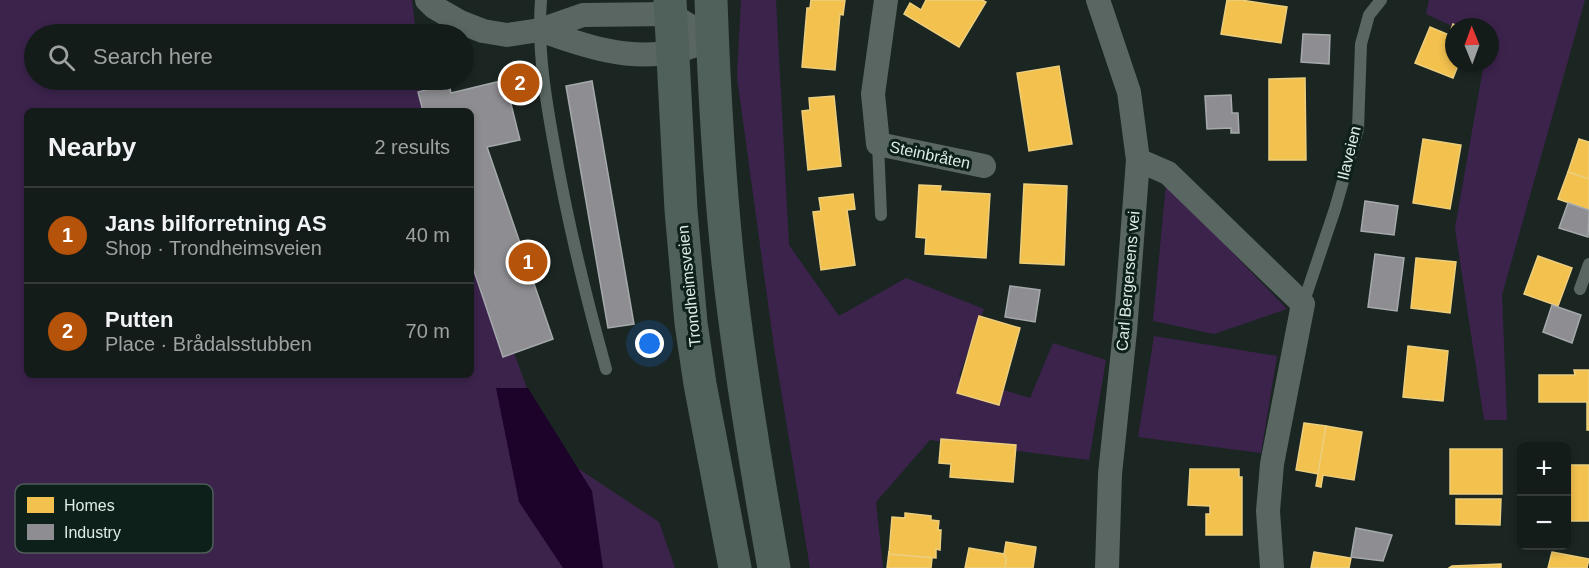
<!DOCTYPE html>
<meta charset="utf-8">
<style>
:root{--surface:#141c1a;--page:#1d2523;--text:#f1f3f6;--muted:#9da1a2;--line:#333a39;--accent:#b45309}
body{margin:0;font-family:Helvetica,sans-serif;background:var(--page);color:var(--text)}
.controls{position:absolute;right:18px;bottom:18px;display:grid;overflow:hidden;border-radius:9px;box-shadow:0 3px 9px #0003}
.controls button{width:54px;height:54px;display:grid;place-items:center;padding:0;border:0;border-bottom:2px solid var(--line);background:var(--surface);color:var(--text);font:30px sans-serif}
.compass{position:absolute;left:1445px;top:18px;width:54px;height:54px;border-radius:50%;background:var(--surface);box-shadow:0 3px 9px #0003;rotate:359deg}
.you{position:absolute;left:650px;top:344px;width:21px;height:21px;margin:-15px;border:4px solid #fff;border-radius:50%;background:#1a73e8;box-shadow:0 0 0 9px #1a73e833}
.badge{display:grid;place-items:center;width:39px;height:39px;border-radius:50%;background:var(--accent);color:#fff;font-size:20px;font-weight:700}
.pin{position:absolute;translate:-50% -50%;border:3px solid #fff;box-shadow:0 2px 6px #0006}
.list{margin:0;padding:0;list-style:none}
h2{display:flex;justify-content:space-between;align-items:center;height:78px;margin:0;padding:0 24px;font-size:26px}
h2 small{font-size:20px;font-weight:400;color:var(--muted)}
.list li{display:grid;grid-template-columns:39px 1fr auto;gap:18px;align-items:center;box-sizing:border-box;height:96px;padding:0 24px;border-top:2px solid var(--line)}
.list b{display:block;font-size:22px;white-space:nowrap}
.list p{margin:0;font-size:20px;white-space:nowrap;color:var(--muted)}
.list em{font-size:20px;font-style:normal;color:var(--muted)}
.icon{flex:none;width:33px;height:33px;fill:none;stroke:currentColor;stroke-width:2;stroke-linecap:round;stroke-linejoin:round}
.map{position:relative;flex:none;width:1589px;height:568px;overflow:hidden}
.search{position:absolute;background:var(--surface);box-shadow:0 3px 9px #0003;left:24px;top:24px;width:450px;height:66px;display:flex;align-items:center;gap:15px;box-sizing:border-box;padding:0 21px;border-radius:33px;color:var(--muted);font-size:22px}
.panel{position:absolute;background:var(--surface);box-shadow:0 3px 9px #0003;left:24px;top:108px;width:450px;height:270px;border-radius:9px}
.map>svg:first-child{display:block}
</style>
<div class="map">
<svg width="1589" height="568" viewBox="0 0 1589 568">
<rect width="100%" height="100%" fill="#1b2623"/>
<g fill="#3c234c">
<path d="M0,0H412L416,34H34V80H422L426,111H27V375H471V238L550,450L659,522L675,568H0Z"/>
<path d="M741,0H776L789,245L839,316L906,278L984,309L959,376L1030,398L1053,343L1106,360L1089,460L930,440L876,502L883,568H810L774,347L737,77Z"/>
<path d="M1429,0H1585L1502,295L1507,420H1484L1455,228L1484,63H1490V27H1454L1426,14Z"/>
<path d="M1166,184L1287,309L1214,334L1153,321Z"/>
<path d="M1154,336L1277,356L1261,453L1138,437Z"/>
</g>
<path fill="#1d032a" d="M496,388H528L592,491L603,568H563L519,502Z"/>
<g fill="#f2c14e" stroke="#ecce7c" stroke-width="1.5">
<path d="M811,0H845L843,15L840,14L835,70L802,67L807,8H810Z"/>
<path d="M926,0H982L986,2L959,47L904,14L910,3L921,10Z"/>
<path d="M1227,0H1241L1287,7L1281,43L1221,34Z"/>
<path d="M1453,24L1459,27H1454V63H1459L1453,78L1415,63L1430,27L1449,35Z"/>
<path d="M1059,66L1072,144L1029,151L1017,73Z"/>
<path d="M1305,78L1306,160H1269V79Z"/>
<path d="M834,96L841,166L808,170L802,111L810,110L809,98Z"/>
<path d="M1423,139L1461,145L1450,209L1413,203Z"/>
<path d="M1579,139L1589,142V179L1568,172Z"/>
<path d="M1568,172L1589,179V210L1558,199Z"/>
<path d="M1024,184L1067,186L1064,265L1020,263Z"/>
<path d="M919,185L941,186L940,191L990,194L986,258L925,254L926,238L916,237Z"/>
<path d="M853,194L855,209L847,210L855,265L821,270L813,212L821,211L819,198Z"/>
<path d="M1538,256L1572,268L1558,306L1524,294Z"/>
<path d="M1416,258L1456,262L1450,313L1411,308Z"/>
<path d="M979,316L1020,328L999,405L957,393Z"/>
<path d="M1408,346L1448,351L1443,401L1403,397Z"/>
<path d="M1574,370H1589V430H1587V402H1539V375H1575Z"/>
<path d="M1304,423L1326,426L1318,474L1296,470Z"/>
<path d="M1326,426L1362,432L1354,480L1323,475L1321,487L1316,486Z"/>
<path d="M941,439L1016,445L1013,482L950,477L951,464L939,463Z"/>
<rect x="1450" y="449" width="52" height="45"/>
<rect x="1566" y="465" width="23" height="56"/>
<path d="M1190,469H1239V477H1242V535H1206V514H1210V506L1188,505Z"/>
<path d="M1456,499H1501L1500,525L1456,524Z"/>
<path d="M905,513L931,516V520L939,521L938,530H941L940,550L936,549V558L889,554L892,517L905,518Z"/>
<path d="M1006,542L1036,547L1033,568H1005L1006,559L1004,554Z"/>
<path d="M969,548L1004,554L1006,559L1005,568H965Z"/>
<path d="M889,551V554L932,558L931,568H887Z"/>
<path d="M1314,552L1351,558L1349,568H1311Z"/>
<path d="M1552,552L1589,559L1587,568H1548Z"/>
<path d="M1501,564V568H1449L1452,566Z"/>
</g>
<g fill="#8d8d92" stroke="#a5a9ab" stroke-width="1.5">
<path d="M1303,34L1330,35L1329,64L1301,62Z"/>
<path d="M505,80L520,140L487,147L553,339L503,357L471,262V111H423L418,92L449,84L451,93Z"/>
<path d="M592,81L634,324L608,328L566,86Z"/>
<path d="M1231,95L1232,113H1238L1239,133H1231V128L1207,129L1205,96Z"/>
<path d="M1365,201L1398,206L1394,235L1361,231Z"/>
<path d="M1568,203L1589,210L1588,237L1559,228Z"/>
<path d="M1375,254L1404,258L1397,311L1368,307Z"/>
<path d="M1010,286L1040,290L1035,322L1005,317Z"/>
<path d="M1552,305L1581,315L1572,343L1543,332Z"/>
<path d="M1356,528L1392,535L1383,561L1351,557Z"/>
</g>
<g fill="none" stroke-linecap="round" stroke-linejoin="round">
<g stroke="#596661" stroke-width="12">
<path d="M541,0C537,50 546,101 555,150C568,224 586,297 606,369"/>
<path d="M878,144L881,215"/>
<path d="M1580,289L1589,264"/>
<path d="M1303,304L1335,209L1358,129L1361,44L1369,15L1381,0"/>
</g>
<g stroke="#596661" stroke-width="24">
<path d="M427,0L434,7L460,22L483,31L507,35L540,30L583,15L670,14L712,39"/>
<path d="M886,0L873,94L878,144L984,166"/>
<path d="M1098,0L1129,92L1138,160L1125,331L1110,474L1107,568"/>
<path d="M540,30C581,45 628,61 672,52C686,50 699,43 712,39"/>
<path d="M1138,160L1168,173L1303,304L1272,464L1268,511L1272,568"/>
</g>
<g stroke="#50605b" stroke-width="33">
<path d="M670,0L681,210L691,323L700,384L735,568"/>
<path d="M711,0C714,88 719,176 728,263C739,365 756,467 774,568"/>
</g>
</g>
<g text-anchor="middle" dominant-baseline="central" stroke-width="6" stroke-linejoin="round" paint-order="stroke">
<g font-size="16" fill="#deebe6" stroke="#0d211a">
<text transform="translate(1349 153) rotate(-76)">Ilaveien</text>
<text transform="translate(930 155) rotate(12)">Steinbråten</text>
<text transform="translate(1128 281) rotate(-85)">Carl Bergersens vei</text>
<text transform="translate(689 286) rotate(-96)">Trondheimsveien</text>
</g>
</g>
<rect x="15" y="484" width="198" height="69" rx="9" fill="#0d211a" stroke="#4c5e57" stroke-width="1.5"/>
<rect x="27" y="497" width="27" height="16" fill="#f2c14e"/>
<rect x="27" y="524" width="27" height="16" fill="#8d8d92"/>
<g font-size="16" fill="#deebe6">
<text x="64" y="511">Homes</text>
<text x="64" y="538">Industry</text>
</g>
</svg>
<div class="controls">
<button>+</button>
<button>−</button>
</div>
<svg class="compass" viewBox="-18 -18 36 36"><path d="M0-13l5 13h-10z" fill="#e53935"/><path d="M0 13l5-13h-10z" fill="#9da1a2"/></svg>
<div class="you"></div>
<div class="pin badge" style="left:528px;top:262px">1</div>
<div class="pin badge" style="left:520px;top:83px">2</div>
<div class="search"><svg class="icon" aria-label="search" viewBox="0 0 24 24"><circle cx="10" cy="10" r="6"/><path d="M15 15l6 6"/></svg>Search here</div>
<section class="panel">
<h2>Nearby<small>2 results</small></h2>
<ul class="list">
<li><span class="badge">1</span><div><b>Jans bilforretning AS</b><p>Shop · Trondheimsveien</p></div><em>40 m</em></li>
<li><span class="badge">2</span><div><b>Putten</b><p>Place · Brådalsstubben</p></div><em>70 m</em></li>
</ul>
</section>
</div>
